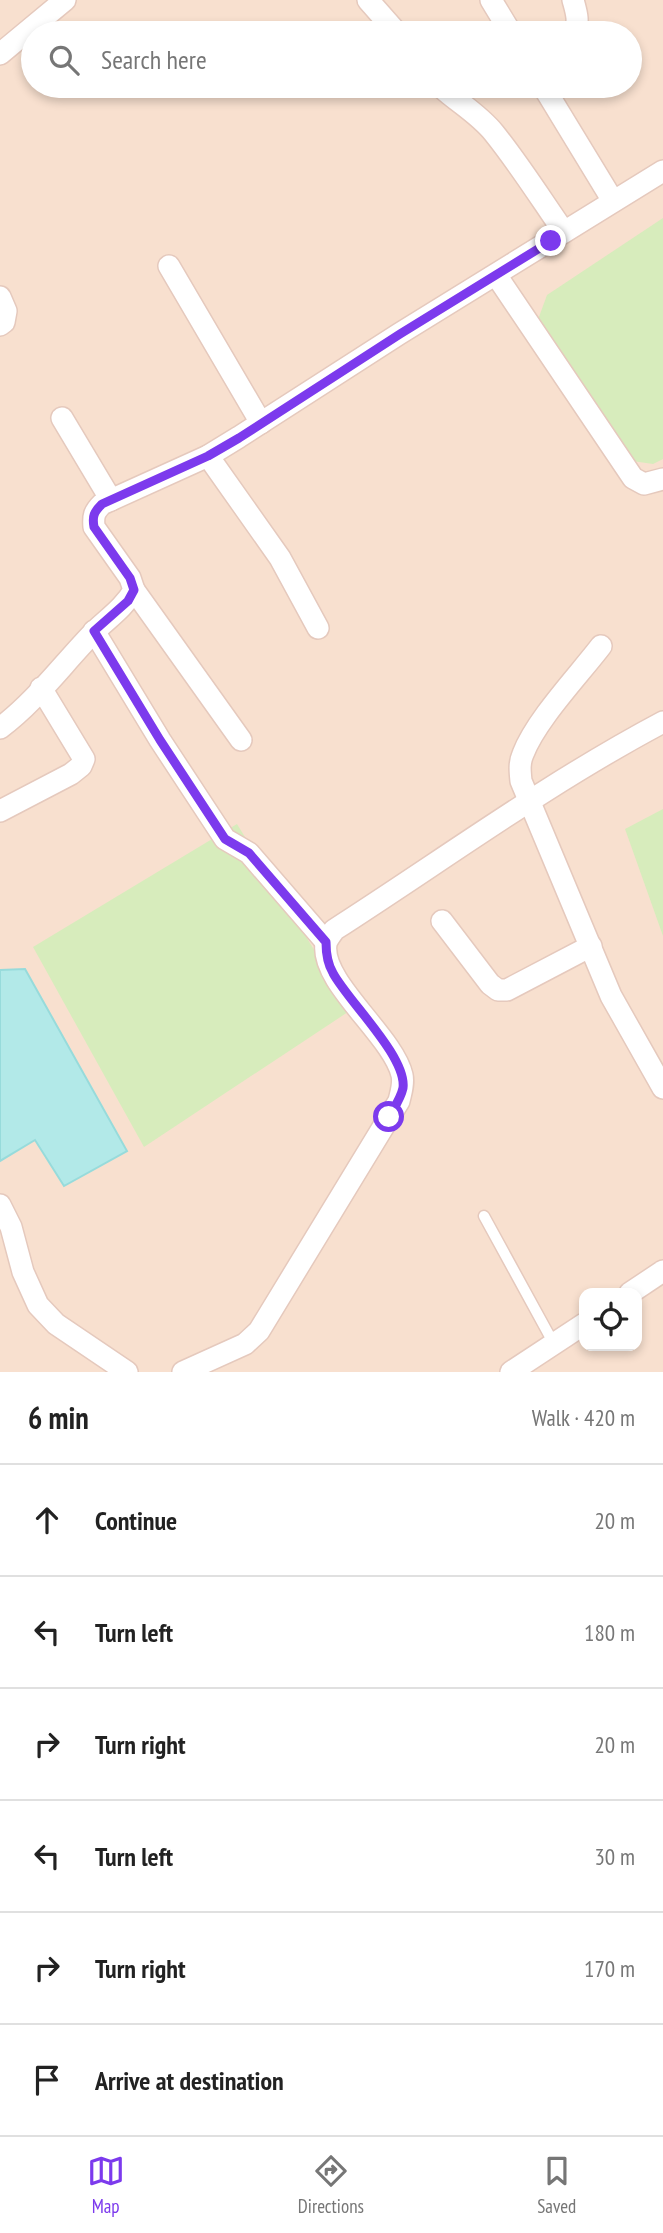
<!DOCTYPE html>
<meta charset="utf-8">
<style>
:root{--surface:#fff;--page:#f6f6f6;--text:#222;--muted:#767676;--line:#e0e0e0;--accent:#7c3aed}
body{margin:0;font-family:"PT Sans Narrow",sans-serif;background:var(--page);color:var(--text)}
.controls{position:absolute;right:21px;bottom:21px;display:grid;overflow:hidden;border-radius:14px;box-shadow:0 4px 10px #0003}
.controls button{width:63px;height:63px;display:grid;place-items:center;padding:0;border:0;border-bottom:2px solid var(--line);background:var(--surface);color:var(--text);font:35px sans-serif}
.stop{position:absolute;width:21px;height:21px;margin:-16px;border:5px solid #7c3aed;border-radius:50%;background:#fff}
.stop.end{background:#7c3aed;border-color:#fff;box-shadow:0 2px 7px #0008}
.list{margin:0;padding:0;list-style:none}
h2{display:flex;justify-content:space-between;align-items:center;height:91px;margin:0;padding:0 28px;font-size:30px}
h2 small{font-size:23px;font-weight:400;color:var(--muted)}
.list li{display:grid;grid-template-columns:46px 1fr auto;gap:21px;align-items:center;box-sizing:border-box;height:112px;padding:0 28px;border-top:2px solid var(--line)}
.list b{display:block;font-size:26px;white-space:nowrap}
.list em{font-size:23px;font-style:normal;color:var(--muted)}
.icon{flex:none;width:38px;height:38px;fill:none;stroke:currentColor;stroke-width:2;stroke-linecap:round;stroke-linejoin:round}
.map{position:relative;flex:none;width:663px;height:1372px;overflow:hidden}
.search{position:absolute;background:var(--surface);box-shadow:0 4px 10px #0003;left:21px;right:21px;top:21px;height:77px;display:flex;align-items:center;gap:18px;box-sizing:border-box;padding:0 24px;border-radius:38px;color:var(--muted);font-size:26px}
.sheet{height:763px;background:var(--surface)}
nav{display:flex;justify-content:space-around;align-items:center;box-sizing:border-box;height:98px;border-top:2px solid var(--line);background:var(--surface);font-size:19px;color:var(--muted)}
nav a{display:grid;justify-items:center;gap:4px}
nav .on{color:var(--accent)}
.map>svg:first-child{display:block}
</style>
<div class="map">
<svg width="663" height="1372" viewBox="0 0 663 1372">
<rect width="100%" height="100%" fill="#feedde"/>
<path fill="#f8e0cf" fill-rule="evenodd" d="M0,0H663V1372H0ZM33,33H630V86H33ZM584,1293H637V1346H584Z"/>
<g fill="#d7ecbc">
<path d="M663,218V459L653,464L618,459L536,325L547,295Z"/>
<path d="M663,809V936L625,829Z"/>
<path d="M237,824L351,1010L144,1147L33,947Z"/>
</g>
<path fill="#b2e9e8" stroke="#97dbdb" stroke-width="2" d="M25,969L127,1151L64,1186L35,1140L0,1161V970Z"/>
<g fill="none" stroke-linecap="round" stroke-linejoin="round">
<defs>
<path id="service" d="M484,1216L554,1344"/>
<g id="minor">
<path d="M368,0L397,33"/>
<path d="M491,0L511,33"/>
<path d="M573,0C576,11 580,22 574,33"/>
<path d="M0,54L65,0"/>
<path d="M440,86C457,102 479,114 494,133C519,164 541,199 564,232"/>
<path d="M543,86L613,201"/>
<path d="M169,266L261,423"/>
<path d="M496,275L633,478L644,484L663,479"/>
<path d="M0,297L6,311L4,322L0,325"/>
<path d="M62,418L111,500"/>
<path d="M208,456L280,558L318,628"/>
<path d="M134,590L241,740"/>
<path d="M94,631L160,740L225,839L249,853L326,942"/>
<path d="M601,646C578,676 536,720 523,754C519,763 520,771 521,781L611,996L663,1088"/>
<path d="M0,728C35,702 62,665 93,633C107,619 124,608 134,590L130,578L94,527C93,516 94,512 102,504L208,456L239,437L399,334L663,171"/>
<path d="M0,811L71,774L81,766L84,759L41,688"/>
<path d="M442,921L490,984L498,990H507L591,946"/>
<path d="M0,1205L11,1227L23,1272L38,1305L56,1324L127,1372"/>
<path d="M630,1293L663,1271"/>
<path d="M183,1372L245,1344L259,1331L399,1101C401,1092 404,1084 402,1075C393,1036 320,982 326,944C327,939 331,935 334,930C443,860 548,783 663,722"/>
<path d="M511,1372L584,1324"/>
</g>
</defs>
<use href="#service" stroke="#e5c9bd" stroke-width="13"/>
<use href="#minor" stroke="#e5c9bd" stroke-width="24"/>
<use href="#service" stroke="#fff" stroke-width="10"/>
<use href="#minor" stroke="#fff" stroke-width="21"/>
</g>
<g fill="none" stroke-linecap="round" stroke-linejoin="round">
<path stroke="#7c3aed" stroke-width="9" d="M389,1117C394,1108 401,1098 403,1088C407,1057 348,1001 333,973C327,963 326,952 326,942L249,853L225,839L160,740L94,631L128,601L134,590L130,578L94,527C92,516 94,512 102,504L208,456L239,438L400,334L551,241"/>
</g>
</svg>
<div class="controls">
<button><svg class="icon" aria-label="locate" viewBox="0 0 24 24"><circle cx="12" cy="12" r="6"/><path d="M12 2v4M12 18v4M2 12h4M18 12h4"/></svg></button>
</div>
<div class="stop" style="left:389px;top:1117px"></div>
<div class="stop end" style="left:551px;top:241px"></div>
<div class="search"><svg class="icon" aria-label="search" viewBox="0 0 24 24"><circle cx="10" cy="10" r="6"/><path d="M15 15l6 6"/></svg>Search here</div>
</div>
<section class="sheet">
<h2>6 min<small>Walk · 420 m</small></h2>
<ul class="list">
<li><svg class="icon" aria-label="ahead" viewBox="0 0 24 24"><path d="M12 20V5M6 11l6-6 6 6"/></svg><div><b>Continue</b></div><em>20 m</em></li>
<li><svg class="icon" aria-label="left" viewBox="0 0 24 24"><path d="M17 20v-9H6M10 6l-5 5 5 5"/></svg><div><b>Turn left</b></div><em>180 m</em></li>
<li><svg class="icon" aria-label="right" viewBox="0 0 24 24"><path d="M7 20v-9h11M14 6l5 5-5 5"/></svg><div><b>Turn right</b></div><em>20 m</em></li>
<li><svg class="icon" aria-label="left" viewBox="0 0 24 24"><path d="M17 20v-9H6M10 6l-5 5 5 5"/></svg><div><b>Turn left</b></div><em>30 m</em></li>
<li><svg class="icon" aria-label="right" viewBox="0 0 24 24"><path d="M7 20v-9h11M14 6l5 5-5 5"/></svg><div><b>Turn right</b></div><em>170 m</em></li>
<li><svg class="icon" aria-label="arrive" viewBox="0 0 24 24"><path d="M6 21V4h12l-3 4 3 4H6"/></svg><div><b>Arrive at destination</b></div></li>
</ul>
</section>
<nav>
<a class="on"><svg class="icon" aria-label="map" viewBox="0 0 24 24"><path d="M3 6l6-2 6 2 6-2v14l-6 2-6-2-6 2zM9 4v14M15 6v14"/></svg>Map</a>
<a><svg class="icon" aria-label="directions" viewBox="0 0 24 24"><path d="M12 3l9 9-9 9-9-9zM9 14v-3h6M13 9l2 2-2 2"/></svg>Directions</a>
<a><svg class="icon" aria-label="saved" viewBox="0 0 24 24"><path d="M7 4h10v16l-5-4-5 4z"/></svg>Saved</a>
</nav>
